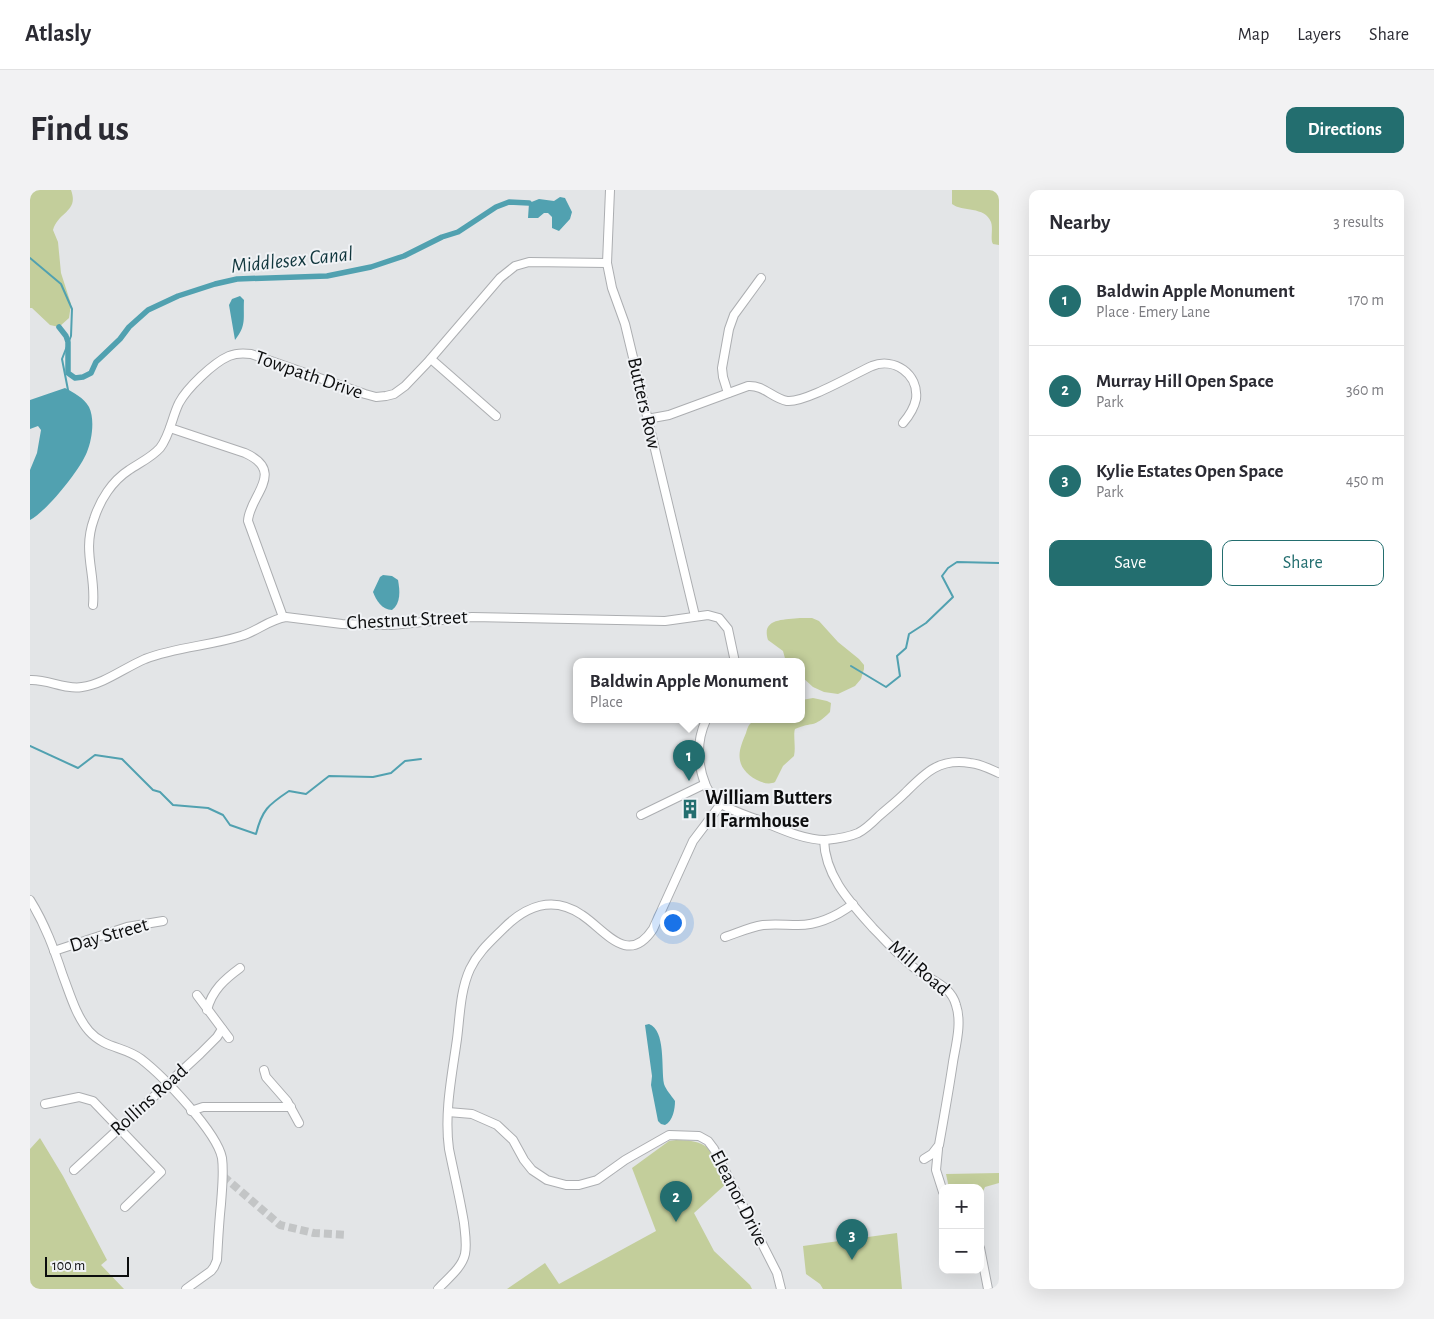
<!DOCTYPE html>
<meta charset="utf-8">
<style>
:root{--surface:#fff;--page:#f2f2f3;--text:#2b2b33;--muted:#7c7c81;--line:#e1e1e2;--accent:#236e6f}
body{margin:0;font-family:"Alegreya Sans",sans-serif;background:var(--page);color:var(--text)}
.controls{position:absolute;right:15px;bottom:15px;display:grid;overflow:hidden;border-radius:10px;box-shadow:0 5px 20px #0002}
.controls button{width:45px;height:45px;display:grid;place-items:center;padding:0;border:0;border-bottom:1px solid var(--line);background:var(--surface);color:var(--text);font:25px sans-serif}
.scale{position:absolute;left:15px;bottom:12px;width:84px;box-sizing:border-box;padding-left:5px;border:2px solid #0c0d0e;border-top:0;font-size:14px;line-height:18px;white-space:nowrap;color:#0c0d0e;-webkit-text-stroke:4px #f0f2f5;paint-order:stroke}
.you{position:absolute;left:642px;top:732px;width:18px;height:18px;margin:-12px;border:4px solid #fff;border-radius:50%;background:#1a73e8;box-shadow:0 0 0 8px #1a73e833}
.badge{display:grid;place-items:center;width:32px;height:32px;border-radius:50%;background:var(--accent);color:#fff;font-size:16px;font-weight:700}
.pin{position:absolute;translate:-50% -41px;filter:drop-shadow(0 1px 2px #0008)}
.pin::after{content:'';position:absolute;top:26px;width:18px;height:15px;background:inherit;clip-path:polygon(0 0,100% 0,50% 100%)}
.popup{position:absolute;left:543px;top:468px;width:232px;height:65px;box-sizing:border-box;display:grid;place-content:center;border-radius:10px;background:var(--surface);filter:drop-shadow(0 1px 4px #0005);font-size:16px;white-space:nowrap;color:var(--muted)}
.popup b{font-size:19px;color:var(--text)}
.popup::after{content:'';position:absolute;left:50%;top:100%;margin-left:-10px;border:10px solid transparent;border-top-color:var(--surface)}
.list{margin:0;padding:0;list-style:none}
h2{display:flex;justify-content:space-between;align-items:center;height:65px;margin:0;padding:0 20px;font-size:21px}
h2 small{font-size:16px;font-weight:400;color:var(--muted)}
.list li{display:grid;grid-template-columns:32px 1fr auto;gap:15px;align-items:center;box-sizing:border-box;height:90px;padding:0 20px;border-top:1px solid var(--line)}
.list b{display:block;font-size:19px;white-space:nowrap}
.list p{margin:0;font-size:16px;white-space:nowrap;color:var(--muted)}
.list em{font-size:16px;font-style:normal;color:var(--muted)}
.actions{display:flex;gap:10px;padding:15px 20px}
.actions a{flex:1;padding:11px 0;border:1px solid var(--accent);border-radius:10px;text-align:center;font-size:18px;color:var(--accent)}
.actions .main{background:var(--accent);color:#fff}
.map{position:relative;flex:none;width:969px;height:1099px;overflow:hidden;border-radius:10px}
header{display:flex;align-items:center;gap:30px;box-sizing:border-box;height:70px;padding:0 25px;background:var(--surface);border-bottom:1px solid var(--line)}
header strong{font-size:24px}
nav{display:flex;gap:28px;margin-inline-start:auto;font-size:18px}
.intro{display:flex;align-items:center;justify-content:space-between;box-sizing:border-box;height:120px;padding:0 30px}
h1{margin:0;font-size:35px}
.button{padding:12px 22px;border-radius:10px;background:var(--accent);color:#fff;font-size:18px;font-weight:700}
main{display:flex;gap:30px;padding:0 30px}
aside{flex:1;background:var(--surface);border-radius:10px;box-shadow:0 5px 20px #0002}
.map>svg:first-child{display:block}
</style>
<header>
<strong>Atlasly</strong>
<nav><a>Map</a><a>Layers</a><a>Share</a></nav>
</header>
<div class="intro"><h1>Find us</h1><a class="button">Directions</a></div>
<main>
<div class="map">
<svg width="969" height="1099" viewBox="0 0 969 1099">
<rect width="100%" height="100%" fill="#e3e5e7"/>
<g fill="#c3ce9b">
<path d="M0,0H41C49,22 29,21 23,40L28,52L31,83L41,114L39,128L29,137L20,135L2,118H0Z"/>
<path d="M922,0H969V55L963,54L962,52C961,45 963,38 961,32C955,16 932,22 922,14Z"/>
<path d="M770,428H782L789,431L808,452L829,469L834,475V479L831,489L825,496L808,504L794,502L783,497L772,487V472H756L753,461L738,450C731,428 754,430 770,428Z"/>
<path d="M783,508L797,511L801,513L800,522C783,539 783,531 765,539C763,545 766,557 764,566L753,576L745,592C734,598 714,584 711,574C707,563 712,553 716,543C717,540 718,535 721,533C726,528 763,530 772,530V510Z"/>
<path d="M10,948L33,986L77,1070L71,1075L94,1099H0V959Z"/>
<path d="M646,950C684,950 682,963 697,993L664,1023L684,1061L720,1095L722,1099H477L515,1073L529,1094L626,1041L602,978L639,951Z"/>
<path d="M969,983V993L955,997L950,1008V998H919L916,984Z"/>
<path d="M867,1043L872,1099H793L790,1094L776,1084L773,1056Z"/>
</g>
<g fill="#51a1b0">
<path d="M530,7L535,8L542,22L540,29L529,41L522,38V27L518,23H514L508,28H498L499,13L509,9L524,11Z"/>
<path d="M210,106L214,110C213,128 217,135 205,150L199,115L202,109Z"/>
<path d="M35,198C43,202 54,208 59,217C65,229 62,250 57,262C50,280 17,321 0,330V280L7,263L11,240L8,236L0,239V210Z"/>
<path d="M353,385L362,386L368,390C370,401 371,413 362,420C352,420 346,410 343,402L350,387Z"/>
<path d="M619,834C636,840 631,878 634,894C636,900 641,905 645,911C645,919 643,931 635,935L631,934L628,931L621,895L622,886L615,835Z"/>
</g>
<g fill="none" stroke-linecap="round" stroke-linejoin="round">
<g stroke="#51a1b0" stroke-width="2">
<path d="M0,68L31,94L42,119L41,146L32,169L38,200"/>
<path d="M821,476L856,497L870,486L867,466L876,458L879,444L896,433L923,407L912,386L918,378L927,372L969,373"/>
<path d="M0,556L48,578L65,565L92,569L123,600L130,602L143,615L178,618L193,625L200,635L226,644C232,620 238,615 259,601L276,604L299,586L343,587L361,583L375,571L391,569"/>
</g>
<path stroke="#51a1b0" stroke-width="5.5" d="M29,137L36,146L38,152V183L45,188L53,187L61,183L66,172L90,149L99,137L118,120L148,106L185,94L207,89L297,86L341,77L374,66L412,47L428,42L466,17L479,12L499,13"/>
<path stroke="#c3c5c6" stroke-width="8" stroke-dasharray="8 4" stroke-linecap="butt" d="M193,986L250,1035L284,1043L317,1045"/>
<defs>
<g id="minor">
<path d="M580,0L577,73L582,98L595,134L665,426"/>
<path d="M401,169L466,226"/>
<path d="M698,203L693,187L692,178L699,139L704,125L731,88"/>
<path d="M617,229L639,225L718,196C734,195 742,208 757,211C775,213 824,184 842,176C864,167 889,184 886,209C884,219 879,226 873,233"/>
<path d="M140,238L215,263C257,282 219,306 218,331L253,427"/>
<path d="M63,415C66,383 52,362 64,329C70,310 82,291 99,280C109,273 121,268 130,258C140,245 142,227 149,213C157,198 183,173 199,166C206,163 214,163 221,164L335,204L346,207L356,206L364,204L375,196L397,173L470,88L485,76L499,72L577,73"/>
<path d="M0,490C18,489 35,500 52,497C74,494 94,478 115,469C146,457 179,456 211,446C226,442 240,429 256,427L312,434L343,435H362L442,427L635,431L678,425L689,428L698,439L705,472"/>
<path d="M676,530C666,552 667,574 676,596C685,616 707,622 726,629C747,637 772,650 795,650C806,649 819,647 828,643C836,639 843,632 849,626C858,618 867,611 875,603C895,583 909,568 940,573C951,574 960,579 969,583"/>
<path d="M611,625L675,594"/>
<path d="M794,650C795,686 820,712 843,738C857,752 871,768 887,780C902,791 921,796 926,815C932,833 926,854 923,872C919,899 914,927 909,955L902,964L894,969"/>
<path d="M0,710C15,734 24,759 33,786C40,804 46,826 59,841C75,859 94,856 111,869C133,886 187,942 192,968C194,983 192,998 191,1014C189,1032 188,1051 187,1070L184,1077L181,1081L156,1099"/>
<path d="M695,747C707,743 720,737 733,735C745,734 756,735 768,735C789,735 807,726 823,714"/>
<path d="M24,761L97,737L133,731"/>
<path d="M167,805L199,848"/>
<path d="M177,820C182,800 195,789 210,778"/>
<path d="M234,880L236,887L257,911L269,933"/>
<path d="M15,914L49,907L63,911L131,982L95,1017"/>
<path d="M161,921L173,917H261"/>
<path d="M418,922L442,924L467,935L483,950L494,970L502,980L517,990L536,995H549L567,990L595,970L639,945L669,946L678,951L684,959L747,1083L751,1099"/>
<path d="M908,959L906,980L913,1002"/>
<path d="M44,980L170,864L187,847L192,839"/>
<path d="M950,1058L958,1099"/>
<path d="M408,1099C417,1089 432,1078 435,1064C437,1054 435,1043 434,1033C430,1008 424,984 419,959C414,923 422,885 427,849C430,826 430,801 440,779C448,762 461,751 474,738C496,716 523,705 552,725C575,740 598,777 623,739L663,651L691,614"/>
</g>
</defs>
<use href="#minor" stroke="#acaeb1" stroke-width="10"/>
<use href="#minor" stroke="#fff" stroke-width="8"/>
</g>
<defs>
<symbol id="building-bare" viewBox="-9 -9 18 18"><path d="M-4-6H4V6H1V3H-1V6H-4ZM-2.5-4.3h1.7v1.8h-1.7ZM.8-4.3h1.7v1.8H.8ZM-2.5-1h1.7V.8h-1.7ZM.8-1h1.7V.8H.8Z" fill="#236e6f" stroke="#f0f2f5" stroke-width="2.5" paint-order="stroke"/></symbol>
</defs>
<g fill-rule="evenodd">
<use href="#building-bare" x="646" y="605" width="28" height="28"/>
</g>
<g text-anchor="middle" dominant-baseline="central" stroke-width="4" stroke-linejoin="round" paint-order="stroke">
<g font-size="20" fill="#0c0d0e" stroke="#f0f2f5">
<text transform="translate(279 185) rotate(19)">Towpath Drive</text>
<text transform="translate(614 213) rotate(77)">Butters Row</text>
<text transform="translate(377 430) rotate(-3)">Chestnut Street</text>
<text transform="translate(79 745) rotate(-16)">Day Street</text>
<text transform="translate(889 778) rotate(41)">Mill Road</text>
<text transform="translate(119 910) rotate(-42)">Rollins Road</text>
<text transform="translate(709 1008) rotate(63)">Eleanor Drive</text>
</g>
<g font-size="20" font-weight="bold" fill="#0c0d0e" stroke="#f0f2f5" text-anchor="start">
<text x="675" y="608">William Butters<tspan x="675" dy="23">II Farmhouse</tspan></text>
</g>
<g font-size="21" font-style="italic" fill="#10363d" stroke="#f0f2f5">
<text transform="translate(262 70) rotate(-6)">Middlesex Canal</text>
</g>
</g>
</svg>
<div class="controls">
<button>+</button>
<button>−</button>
</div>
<div class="scale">100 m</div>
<div class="you"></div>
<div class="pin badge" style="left:659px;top:591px">1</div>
<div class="popup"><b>Baldwin Apple Monument</b>Place</div>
<div class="pin badge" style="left:646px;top:1032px">2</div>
<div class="pin badge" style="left:822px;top:1070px">3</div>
</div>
<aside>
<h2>Nearby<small>3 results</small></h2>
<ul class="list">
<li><span class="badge">1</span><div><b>Baldwin Apple Monument</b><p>Place · Emery Lane</p></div><em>170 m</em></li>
<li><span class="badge">2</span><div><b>Murray Hill Open Space</b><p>Park</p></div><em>360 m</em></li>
<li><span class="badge">3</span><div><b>Kylie Estates Open Space</b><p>Park</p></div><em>450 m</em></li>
</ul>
<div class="actions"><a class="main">Save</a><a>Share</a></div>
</aside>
</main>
